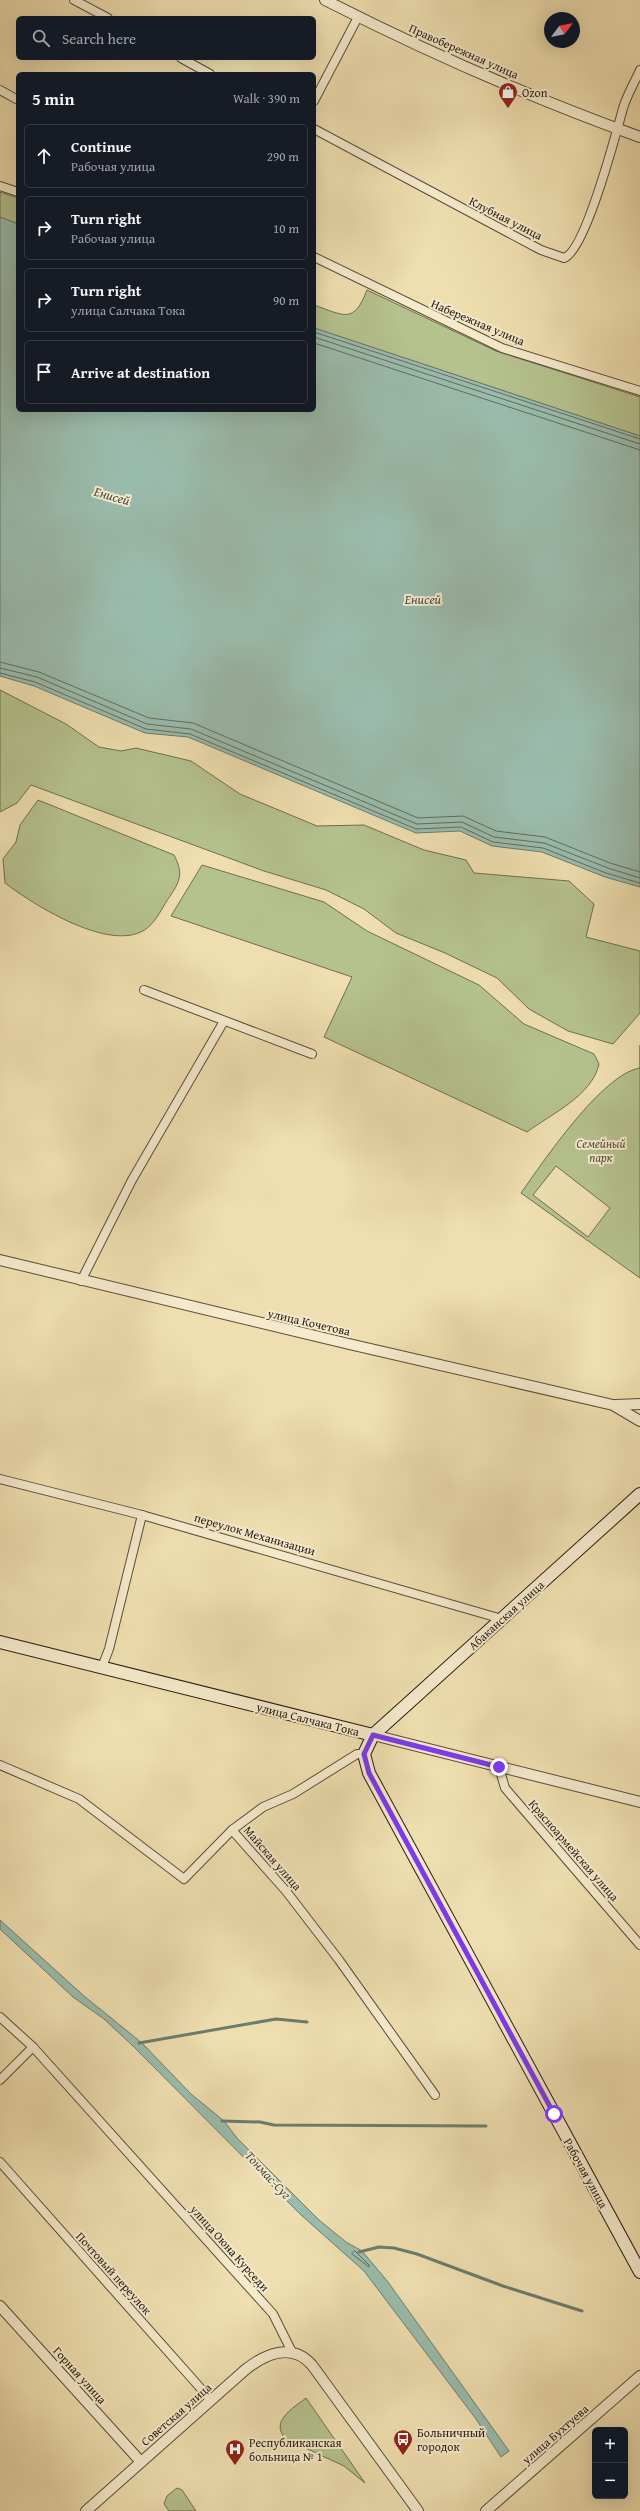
<!DOCTYPE html>
<meta charset="utf-8">
<style>
:root{--surface:#171b24;--page:#242831;--text:#f1f3f6;--muted:#9ea1a6;--line:#363941}
body{margin:0;font-family:"Gentium Book Plus",serif;background:var(--page);color:var(--text)}
.controls{position:absolute;right:12px;bottom:12px;display:grid;overflow:hidden;border-radius:6px;box-shadow:0 4px 16px #0002}
.controls button{width:36px;height:36px;display:grid;place-items:center;padding:0;border:0;border-bottom:1px solid var(--line);background:var(--surface);color:var(--text);font:20px sans-serif}
.compass{position:absolute;left:544px;top:12px;width:36px;height:36px;border-radius:50%;background:var(--surface);box-shadow:0 4px 16px #0002;rotate:58deg}
.stop{position:absolute;width:12px;height:12px;margin:-9px;border:3px solid #7c3aed;border-radius:50%;background:#fff}
.stop.end{background:#7c3aed;border-color:#fff;box-shadow:0 1px 4px #0008}
.list{margin:0;padding:0;list-style:none}
h2{display:flex;justify-content:space-between;align-items:center;height:52px;margin:0;padding:0 16px;font-size:17px}
h2 small{font-size:13px;font-weight:400;color:var(--muted)}
.list li{display:grid;grid-template-columns:26px 1fr auto;gap:12px;align-items:center;box-sizing:border-box;height:64px;margin:0 8px 8px;padding:0 8px;border:1px solid var(--line);border-radius:6px}
.list b{display:block;font-size:15px;white-space:nowrap}
.list p{margin:0;font-size:13px;white-space:nowrap;color:var(--muted)}
.list em{font-size:13px;font-style:normal;color:var(--muted)}
.icon{flex:none;width:22px;height:22px;fill:none;stroke:currentColor;stroke-width:2;stroke-linecap:round;stroke-linejoin:round}
.map{position:relative;flex:none;width:640px;height:2511px;overflow:hidden}
.search{position:absolute;background:var(--surface);box-shadow:0 4px 16px #0002;left:16px;top:16px;width:300px;height:44px;display:flex;align-items:center;gap:10px;box-sizing:border-box;padding:0 14px;border-radius:6px;color:var(--muted);font-size:15px}
.panel{position:absolute;background:var(--surface);box-shadow:0 4px 16px #0002;left:16px;top:72px;width:300px;height:340px;border-radius:6px}
.map>svg:first-child{display:block}
</style>
<div class="map">
<svg width="640" height="2511" viewBox="0 0 640 2511">
<rect width="100%" height="100%" fill="#efdfb0"/>
<filter id="stains"><feTurbulence type="fractalNoise" baseFrequency=".005" numOctaves="4"/><feColorMatrix values="0 0 0 0 .2 0 0 0 0 .09 0 0 0 0 .02 0 0 0 .5 -.17"/></filter>
<radialGradient id="worn" r=".72"><stop offset=".6" stop-color="#630" stop-opacity="0"/><stop offset="1" stop-color="#630" stop-opacity=".3"/></radialGradient>
<g fill="#b5c28e" stroke="#6e6f50" fill-rule="evenodd">
<path d="M0,192L18,198V224L0,217Z"/>
<path d="M367,290L496,351L640,397V436L314,328V305C345,316 354,324 367,290Z"/>
<path d="M0,690L66,724L99,747L121,751L136,748L191,761L240,794L317,826L364,825L424,850L466,860L474,873L569,881L594,904L586,937L640,951V1013L613,1044L568,1031L529,1009L497,978L445,953L396,933L364,909L326,890L264,871L31,785L17,803L0,812Z"/>
<path d="M38,800L174,855C184,874 180,882 168,899C161,910 154,926 141,932C104,949 34,905 5,883L3,859L16,842L20,825Z"/>
<path d="M202,865L324,902L367,931L479,985L524,1024L594,1054L599,1064C592,1096 551,1114 527,1132L324,1037L352,977L171,916Z"/>
<path d="M640,1045V1278L521,1193C543,1162 602,1074 640,1068ZM556,1166L610,1208L588,1237L533,1195Z"/>
<path d="M306,2398L365,2483L344,2466L286,2439C269,2422 293,2408 306,2398Z"/>
<path d="M177,2488L182,2490L196,2511H169L164,2504L167,2496Z"/>
</g>
<g fill="#9abcad" stroke="#6c7c6f">
<path d="M0,217L18,224V410H314V328L640,436V887L605,877L542,852L492,846L460,831L416,833L188,737L145,733L34,686L0,676Z"/>
<path d="M0,1920L84,1996L142,2043L191,2094L224,2121L237,2138L319,2220L346,2242L362,2251L388,2282L509,2451L501,2457L476,2419L364,2271L300,2214L133,2046L104,2019L73,1997L0,1929Z"/>
</g>
<g fill="none" stroke-linecap="round" stroke-linejoin="round">
<g stroke="#606c60" stroke-width="1">
<path d="M314,332L640,439"/>
<path d="M314,337L640,444"/>
<path d="M314,343L640,450"/>
<path d="M0,662L39,672L149,718L193,723L418,818L463,816L496,831L545,837L610,863L640,872"/>
<path d="M0,668L37,677L147,724L191,729L417,824L462,822L494,837L544,843L608,868L640,878"/>
<path d="M0,673L35,682L146,729L190,734L416,829L461,827L493,842L543,848L606,873L640,883"/>
<path d="M355,2251L369,2265V2267L352,2254Z"/>
</g>
<g stroke="#6c7c6f" stroke-width="3">
<path d="M139,2043L276,2019L307,2022"/>
<path d="M222,2121L260,2122L274,2125L486,2126"/>
<path d="M359,2252L379,2247L394,2248L417,2254L503,2286L582,2311"/>
</g>
<defs>
<g id="minor">
<path d="M74,0L108,18"/>
<path d="M181,58L210,74"/>
<path d="M0,90L18,100"/>
<path d="M314,101L358,17"/>
<path d="M314,129L541,250L564,258C585,251 615,137 622,112C625,98 634,84 640,70"/>
<path d="M0,186L18,192"/>
<path d="M314,257L502,348L640,391"/>
<path d="M144,990L312,1054"/>
<path d="M81,1281L132,1180L224,1021"/>
<path d="M0,1479L142,1515L502,1619"/>
<path d="M102,1667L109,1649L142,1515"/>
<path d="M0,1765L79,1799L184,1879L232,1830L263,1807L293,1794L357,1754H364"/>
<path d="M499,1767L505,1788L640,1945"/>
<path d="M232,1830L286,1891L339,1960L435,2095"/>
<path d="M0,2017L33,2047L273,2314L292,2352"/>
<path d="M0,2080L33,2047"/>
<path d="M0,2162L211,2400"/>
</g>
<g id="tertiary">
<path d="M325,0C427,52 532,98 640,137"/>
<path d="M0,1260L349,1344L613,1405L640,1421"/>
<path d="M616,1405L640,1404"/>
<path d="M373,1735L640,1802"/>
<path d="M0,2306L141,2462"/>
<path d="M86,2511L245,2370C265,2354 292,2342 312,2365L418,2511"/>
<path d="M486,2511L640,2376"/>
</g>
<g id="secondary">
<path d="M640,1494L373,1735L364,1754L369,1773L640,2272"/>
<path d="M0,1642L373,1735"/>
</g>
</defs>
<use href="#minor" stroke="#584d3a" stroke-width="10"/>
<use href="#tertiary" stroke="#584d3a" stroke-width="12"/>
<use href="#secondary" stroke="#261c13" stroke-width="14"/>
<use href="#minor" stroke="#f5eacc" stroke-width="8"/>
<use href="#tertiary" stroke="#f5eacc" stroke-width="10"/>
<use href="#secondary" stroke="#f5eacc" stroke-width="12"/>
</g>
<g fill="none" stroke-linecap="round" stroke-linejoin="round">
<path stroke="#7c3aed" stroke-width="5" d="M499,1767L373,1735L364,1754L369,1773L554,2114"/>
</g>
<defs>
<symbol id="shop-pin" viewBox="-11 -11 22 30"><path d="M0 17L-7.5 6A9.5 9.5 0 1 1 7.5 6Z" fill="#8f2418" stroke="#f5eacc"/><path d="M-5-2.5h2.3a2.7 3.5 0 0 1 5.4 0H5L5.5 6h-11ZM-1.5-2.5h3a1.5 2.3 0 0 0-3 0Z" fill="#fff"/></symbol>
<symbol id="bus-pin" viewBox="-11 -11 22 30"><path d="M0 17L-7.5 6A9.5 9.5 0 1 1 7.5 6Z" fill="#8f2418" stroke="#f5eacc"/><path d="M-5-6H5V4H4V6H2V4H-2V6H-4V4H-5ZM-3.5-4V0h7V-4ZM-3.5 1.2v1.5H-2V1.2ZM2 1.2v1.5H3.5V1.2Z" fill="#fff"/></symbol>
<symbol id="hospital-pin" viewBox="-11 -11 22 30"><path d="M0 17L-7.5 6A9.5 9.5 0 1 1 7.5 6Z" fill="#8f2418" stroke="#f5eacc"/><path d="M-5-5h3v3.5h4V-5h3V5h-3V1.5h-4V5h-3Z" fill="#fff"/></symbol>
</defs>
<g fill-rule="evenodd">
<use href="#shop-pin" x="497" y="81" width="22" height="30"/>
<use href="#bus-pin" x="392" y="2428" width="22" height="30"/>
<use href="#hospital-pin" x="224" y="2438" width="22" height="30"/>
</g>
<g text-anchor="middle" dominant-baseline="central" stroke-width="4" stroke-linejoin="round" paint-order="stroke">
<g font-size="12" fill="#261c13" stroke="#f5eacc">
<text transform="translate(464 51) rotate(24)">Правобережная улица</text>
<text transform="translate(506 218) rotate(27)">Клубная улица</text>
<text transform="translate(478 322) rotate(23)">Набережная улица</text>
<text transform="translate(309 1322) rotate(13)">улица Кочетова</text>
<text transform="translate(255 1534) rotate(16)">переулок Механизации</text>
<text transform="translate(506 1615) rotate(-42)">Абаканская улица</text>
<text transform="translate(308 1719) rotate(14)">улица Салчака Тока</text>
<text transform="translate(574 1850) rotate(49)">Красноармейская улица</text>
<text transform="translate(273 1858) rotate(49)">Майская улица</text>
<text transform="translate(586 2173) rotate(61)">Рабочая улица</text>
<text transform="translate(230 2248) rotate(48)">улица Оюна Курседи</text>
<text transform="translate(114 2273) rotate(48)">Почтовый переулок</text>
<text transform="translate(80 2375) rotate(48)">Горная улица</text>
<text transform="translate(176 2414) rotate(-41)">Советская улица</text>
<text transform="translate(555 2434) rotate(-41)">улица Бухтуева</text>
</g>
<g font-size="12" fill="#261c13" stroke="#f5eacc" text-anchor="start">
<text x="522" y="92">Ozon</text>
<text x="417" y="2432">Больничный<tspan x="417" dy="14">городок</tspan></text>
<text x="249" y="2442">Республиканская<tspan x="249" dy="14">больница № 1</tspan></text>
</g>
<g font-size="12" font-style="italic" fill="#514e38" stroke="#f5eacc">
<text x="601" y="1143">Семейный<tspan x="601" dy="14">парк</tspan></text>
</g>
<g font-size="13" font-style="italic" fill="#494c41" stroke="#f5eacc">
<text transform="translate(112 496) rotate(16)">Енисей</text>
<text x="423" y="599">Енисей</text>
<text transform="translate(268 2175) rotate(47)">Тонмас-Суг</text>
</g>
</g>
<rect width="100%" height="100%" filter="url(#stains)"/>
<rect width="100%" height="100%" fill="url(#worn)"/>
</svg>
<div class="controls">
<button>+</button>
<button>−</button>
</div>
<svg class="compass" viewBox="-18 -18 36 36"><path d="M0-13l5 13h-10z" fill="#e53935"/><path d="M0 13l5-13h-10z" fill="#9ea1a6"/></svg>
<div class="stop" style="left:554px;top:2114px"></div>
<div class="stop end" style="left:499px;top:1767px"></div>
<div class="search"><svg class="icon" aria-label="search" viewBox="0 0 24 24"><circle cx="10" cy="10" r="6"/><path d="M15 15l6 6"/></svg>Search here</div>
<section class="panel">
<h2>5 min<small>Walk · 390 m</small></h2>
<ul class="list">
<li><svg class="icon" aria-label="ahead" viewBox="0 0 24 24"><path d="M12 20V5M6 11l6-6 6 6"/></svg><div><b>Continue</b><p>Рабочая улица</p></div><em>290 m</em></li>
<li><svg class="icon" aria-label="right" viewBox="0 0 24 24"><path d="M7 20v-9h11M14 6l5 5-5 5"/></svg><div><b>Turn right</b><p>Рабочая улица</p></div><em>10 m</em></li>
<li><svg class="icon" aria-label="right" viewBox="0 0 24 24"><path d="M7 20v-9h11M14 6l5 5-5 5"/></svg><div><b>Turn right</b><p>улица Салчака Тока</p></div><em>90 m</em></li>
<li><svg class="icon" aria-label="arrive" viewBox="0 0 24 24"><path d="M6 21V4h12l-3 4 3 4H6"/></svg><div><b>Arrive at destination</b></div></li>
</ul>
</section>
</div>
